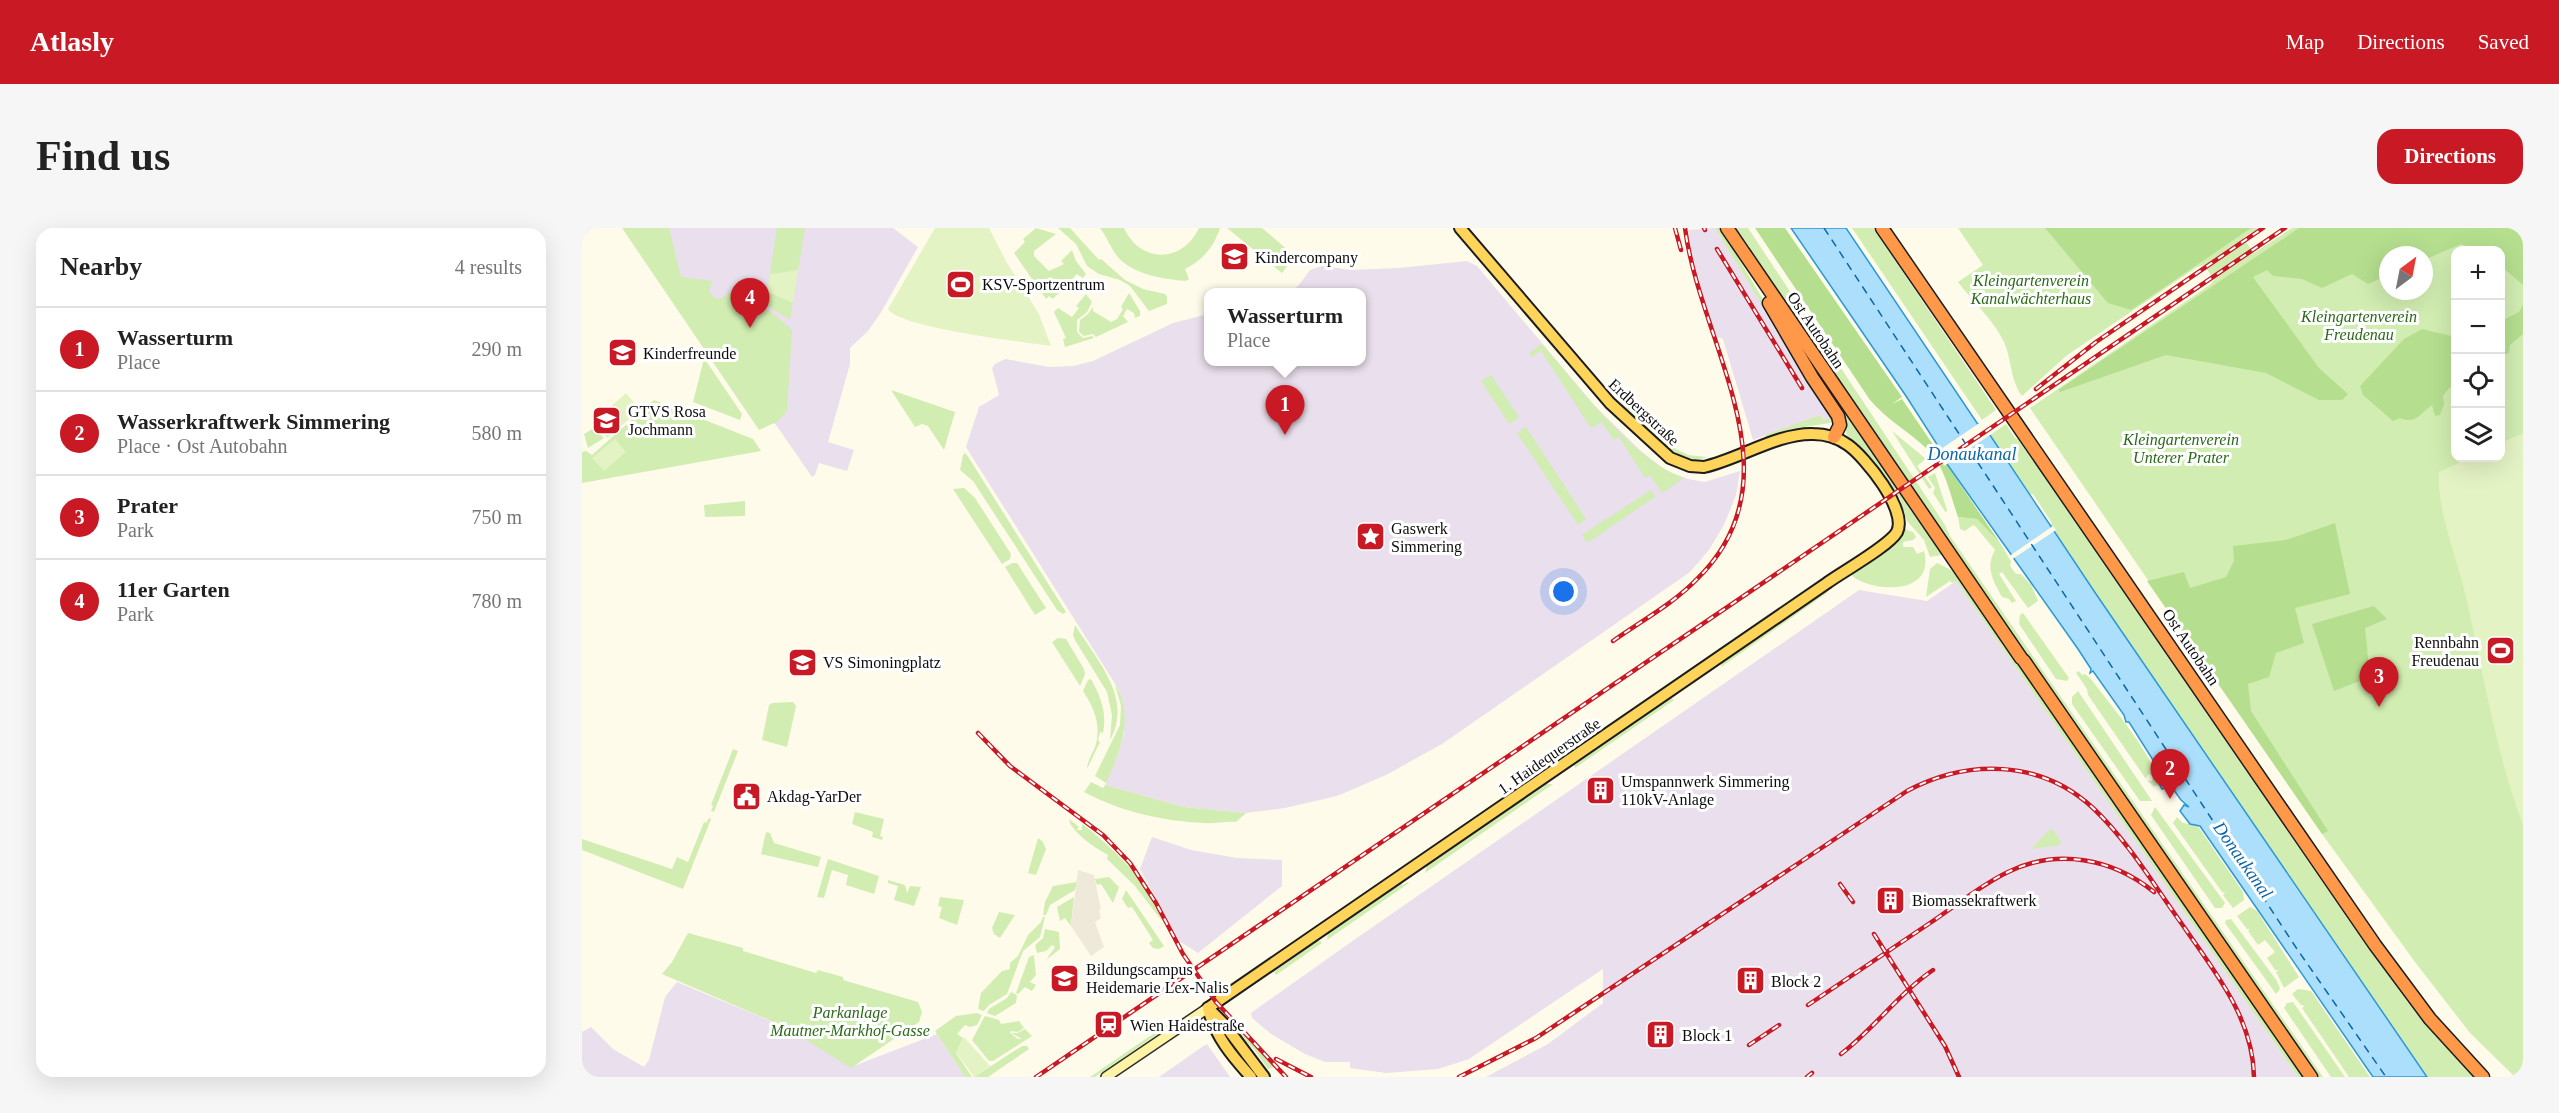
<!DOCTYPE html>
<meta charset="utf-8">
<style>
:root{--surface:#fff;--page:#f6f6f6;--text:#222;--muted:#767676;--line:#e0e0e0;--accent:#c81924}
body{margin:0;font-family:"Times New Roman",serif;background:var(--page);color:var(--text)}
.controls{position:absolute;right:18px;top:18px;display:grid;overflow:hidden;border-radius:12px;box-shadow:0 6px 24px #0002}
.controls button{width:54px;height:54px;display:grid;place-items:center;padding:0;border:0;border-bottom:2px solid var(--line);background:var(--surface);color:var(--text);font:30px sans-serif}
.compass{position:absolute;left:1797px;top:18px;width:54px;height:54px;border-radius:50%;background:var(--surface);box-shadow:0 6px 24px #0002;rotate:32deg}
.you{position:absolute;left:982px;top:364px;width:21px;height:21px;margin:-15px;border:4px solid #fff;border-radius:50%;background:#1a73e8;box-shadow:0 0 0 9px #1a73e833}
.badge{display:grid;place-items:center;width:39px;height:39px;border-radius:50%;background:var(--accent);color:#fff;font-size:20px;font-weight:700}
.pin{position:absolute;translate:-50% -50px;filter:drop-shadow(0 2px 3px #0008)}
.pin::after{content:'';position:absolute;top:32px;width:21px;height:18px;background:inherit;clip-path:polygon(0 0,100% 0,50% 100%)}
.popup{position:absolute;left:622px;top:60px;width:162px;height:78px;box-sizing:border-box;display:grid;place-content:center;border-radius:12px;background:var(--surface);filter:drop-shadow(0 2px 4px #0005);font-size:20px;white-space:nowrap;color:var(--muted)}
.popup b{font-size:22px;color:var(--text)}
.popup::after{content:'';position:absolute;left:50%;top:100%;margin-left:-12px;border:12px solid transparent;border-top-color:var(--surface)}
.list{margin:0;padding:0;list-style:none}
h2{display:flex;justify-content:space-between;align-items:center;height:78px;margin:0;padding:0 24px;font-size:26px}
h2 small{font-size:20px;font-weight:400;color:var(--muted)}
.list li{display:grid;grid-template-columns:39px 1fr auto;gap:18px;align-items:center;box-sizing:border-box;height:84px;padding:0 24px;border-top:2px solid var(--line)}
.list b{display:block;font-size:22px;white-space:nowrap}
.list p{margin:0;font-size:20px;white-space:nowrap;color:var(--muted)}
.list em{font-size:20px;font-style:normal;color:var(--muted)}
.icon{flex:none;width:33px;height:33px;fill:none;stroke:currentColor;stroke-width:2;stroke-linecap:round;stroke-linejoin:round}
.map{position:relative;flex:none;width:1941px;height:849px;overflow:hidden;border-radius:18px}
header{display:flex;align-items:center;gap:36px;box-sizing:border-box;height:84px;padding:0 30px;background:var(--accent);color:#fff}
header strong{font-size:28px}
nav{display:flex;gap:33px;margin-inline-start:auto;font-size:21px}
.intro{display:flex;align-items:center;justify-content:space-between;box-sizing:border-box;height:144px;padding:0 36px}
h1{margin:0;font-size:42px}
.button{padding:15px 27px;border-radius:18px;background:var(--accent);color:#fff;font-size:21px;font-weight:700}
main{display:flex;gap:36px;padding:0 36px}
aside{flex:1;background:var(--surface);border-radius:18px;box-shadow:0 6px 24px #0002}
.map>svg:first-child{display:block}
</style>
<header>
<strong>Atlasly</strong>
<nav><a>Map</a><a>Directions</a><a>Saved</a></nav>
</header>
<div class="intro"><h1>Find us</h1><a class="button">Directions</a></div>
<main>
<aside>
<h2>Nearby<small>4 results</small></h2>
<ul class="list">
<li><span class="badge">1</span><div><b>Wasserturm</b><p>Place</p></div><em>290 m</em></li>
<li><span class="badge">2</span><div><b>Wasserkraftwerk Simmering</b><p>Place · Ost Autobahn</p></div><em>580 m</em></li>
<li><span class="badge">3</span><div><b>Prater</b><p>Park</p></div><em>750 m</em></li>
<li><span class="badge">4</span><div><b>11er Garten</b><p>Park</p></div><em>780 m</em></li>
</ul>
</aside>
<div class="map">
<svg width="1941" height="849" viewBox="0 0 1941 849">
<rect width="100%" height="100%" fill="#fffbeb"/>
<g fill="#eadfec">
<path d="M58,0H311L336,19L298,86L286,103L268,120V136L246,214L272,222L265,243L237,235L233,247L230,249Z"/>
<path d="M1133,0L1249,189L1242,193L1238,187L1171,212L1141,111L1134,108L1120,65L1109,22L1106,2Z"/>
<path d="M885,33L895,38L1013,178L1059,223L1083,242L1106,251L1123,254L1158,243L1154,267L1142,297L1127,322L1108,344L860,516L804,547L755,568L703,580L664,585L602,579L523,557L536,527L542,505L541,476L537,462L384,219L397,179L417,167L410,140L413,136L423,131L467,139L491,138L511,133L591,95L626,86V134H780V64H708L716,58L728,42L741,38L768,42L817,40Z"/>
<path d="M1374,353L1716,849H904L966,816L1021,775V741L887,831L856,841L804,845L768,840V834H743L723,826L689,806L670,790L669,785L769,714L1277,362L1345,373Z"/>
<path d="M570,609L609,622L655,630L700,632V658L616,725L597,713L558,641Z"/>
<path d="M95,754L203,799L269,839L355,806L383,849H0V804L9,799L31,821L62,839L67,832L83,769Z"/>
<path d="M625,816L648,849H577L620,819Z"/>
</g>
<g fill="#d1edb1" fill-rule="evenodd">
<path d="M40,0H87L99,49L130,53L127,64L133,70L138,71L150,63C174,73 191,84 210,102L205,183L193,196L192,195L177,202Z"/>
<path d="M195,0H223L208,92L183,76Z"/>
<path d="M454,0L474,6L452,23V28L467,43L482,36L479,33L490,22L494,33L504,46L501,50L495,46L471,71L467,68L464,71L432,25L443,14L441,11Z"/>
<path d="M476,0H488L517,32L519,31L543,52L561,61L583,66L585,69V76L567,83L548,58L538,52L517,46L505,38L494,16Z"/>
<path d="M518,0H542C558,35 600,36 617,0H638C632,19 621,32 603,41L607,51L604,53C582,51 551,47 535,28C528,19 525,9 518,0Z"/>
<path d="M645,0H680L708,24L710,32L700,45Z"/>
<path d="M1133,0H1137L1154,26L1250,188L1248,195L1209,201L1184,210L1183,207L1238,187L1242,193L1248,189Z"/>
<path d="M1153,0H1166L1363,297L1368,308L1741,849H1735L1315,240L1317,238L1313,233L1312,234L1167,20L1168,19Z"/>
<path d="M1270,0H1291L1414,182L1400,192Z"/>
<path d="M1376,0H1676L1661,10L1672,25L1710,0H1941V849H1933L1888,805L1833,734L1740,606L1448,180L1629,56L1632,52L1622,37L1615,39L1484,128L1440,168C1428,152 1430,132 1422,114C1411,91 1391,74 1376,54L1401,37ZM1874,22H1918V230H1874ZM1806,27H1842V63H1806Z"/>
<path d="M547,65L558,83V88L553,90L552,85L545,81L541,88L546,94L514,109L511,106L502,108L497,104L498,92L506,86L511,79V83L529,94L535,91L541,81L539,79Z"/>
<path d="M504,66L510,74L505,84L495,92V104L501,110L510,108L512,110L483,119L481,111L484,110L472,84L476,80L490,89L497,80L494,78Z"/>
<path d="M960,116C995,156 1052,233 1102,250L1080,265L1068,247L1063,250L1037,209L1032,212L1020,194L1009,200L959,123L949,129L947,125Z"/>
<path d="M1223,126L1360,327L1348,329L1342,312L1325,293L1318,271L1284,225L1265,208L1261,186Z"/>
<path d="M122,130L160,186L158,192L111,174L121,135L119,132Z"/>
<path d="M909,147L937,189L927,196L899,153Z"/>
<path d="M309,162L373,184L362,222L346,198L340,196L333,199Z"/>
<path d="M72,172L171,211L179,223L0,255V224L4,223L10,227Z"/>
<path d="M1041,173L1090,219L1106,227L1125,229C1099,243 1057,193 1040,177Z"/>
<path d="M1424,196L1433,210L1436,211L1785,719L1831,781L1891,849H1845L1514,366L1467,297L1470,295L1451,266L1447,267L1408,207Z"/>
<path d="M944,199L1004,291L996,297L935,205Z"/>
<path d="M12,200L22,210L6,220L2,206Z"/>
<path d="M1310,203L1344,231L1335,238L1350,259L1347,261Z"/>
<path d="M383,225L385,227L484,384L481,386L475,382L391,253L378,242L381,227Z"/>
<path d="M1353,245L1365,282L1364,285L1351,265L1353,260L1346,249Z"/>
<path d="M382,260L393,270L429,326L428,331L420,336L371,261Z"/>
<path d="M1069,262L1073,269L1005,315L1000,307Z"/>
<path d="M163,273V288L123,289L122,277Z"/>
<path d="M1376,289L1395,291L1418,315L1429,333L1428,338L1434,346H1439L1449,357L1456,373L1446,380L1420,344L1417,346L1434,373L1430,375L1427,371L1420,369C1411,353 1403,339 1413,322L1394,299L1391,297L1383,303L1378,301Z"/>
<path d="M1323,301L1331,304L1334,309L1331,312L1321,314V319H1331L1335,326L1342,323C1355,373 1278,362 1268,345L1316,311Z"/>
<path d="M430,335H435L464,380L453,387L423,339Z"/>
<path d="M1355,335L1373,344L1721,849H1716L1374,353L1370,355L1368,353L1344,369L1348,341Z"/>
<path d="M1246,363L1245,365L1139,439L1140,435Z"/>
<path d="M1441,385L1487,450L1485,453L1474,451L1437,396L1438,387Z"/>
<path d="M493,397C514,431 552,471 528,512L530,487L525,464L493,412L491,407Z"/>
<path d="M476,410L484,411L502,441L503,446L498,458L470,414Z"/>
<path d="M1497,443L1500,447L1503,446L1509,451C1533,483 1561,514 1576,550L1581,553L1572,559L1565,552L1570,553L1571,548L1566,546L1564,551L1506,467L1505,461L1494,445Z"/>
<path d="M509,451C519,469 525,485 521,505L518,504L516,512L518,514L505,541C505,534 510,526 513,519C520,498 512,480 501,463L506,452Z"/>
<path d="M533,456C553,487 538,526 524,555L513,548L538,497L539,478Z"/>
<path d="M1496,463L1570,573H1558L1490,476V469Z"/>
<path d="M1089,470L1092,472L993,540L992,537Z"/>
<path d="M190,475L211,474L214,478L205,519L180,512L187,477Z"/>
<path d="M151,521L156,523L132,584L129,583L131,578L129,577Z"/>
<path d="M509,554L521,560L523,557L602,579L664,585L654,594C644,593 632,596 622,595C581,593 539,584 502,564Z"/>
<path d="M964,556H971L843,645L845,637Z"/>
<path d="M1573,579L1643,675L1640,680H1633L1569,587Z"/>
<path d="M273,584L302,591L298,608L301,609L300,612L290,609L291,604L270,596Z"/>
<path d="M1595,589L1601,595L1615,597L1661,664L1662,672L1651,680L1641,667L1643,665L1640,664L1591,595Z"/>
<path d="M127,590L129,591L101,661L0,622V611L90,641L95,629L106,634L122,594L124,595Z"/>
<path d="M487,591L497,599L495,602H500V596C525,614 577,663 580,693L553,658L525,631L526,627C518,623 488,604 487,591Z"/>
<path d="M1468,601L1472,603L1479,614L1478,617L1449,621Z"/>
<path d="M184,604L188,605L192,615L239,629L236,639L179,626Z"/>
<path d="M456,610L461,614L464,621L454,647L446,645Z"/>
<path d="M246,631L297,648L292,666L264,657L266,647L250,642L242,670L235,669Z"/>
<path d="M527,649L537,659L531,675L519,656L515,657L513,651Z"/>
<path d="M306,652L323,657L325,665L328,658L339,659L332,678L312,672L316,658L306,655Z"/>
<path d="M495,654L493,662L468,677L464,687H461L463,674L471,658Z"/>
<path d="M826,654L827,655L745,712L746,705L819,655L821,657Z"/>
<path d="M544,662L582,718L577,721L571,720L567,715L571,712L550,679L546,680L540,671Z"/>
<path d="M358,669L382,672L375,697L357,690L360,679L356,678Z"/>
<path d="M492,669L489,698L483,690L478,693L475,679Z"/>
<path d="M1668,679L1675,683L1717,749L1702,760L1694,744L1697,742H1693L1685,730L1693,724L1683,712L1676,717L1666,703L1668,701H1665L1655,688Z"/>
<path d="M417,684L433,687L418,710L412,706L410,700Z"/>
<path d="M461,689H463L458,709L441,723L425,766L407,777L402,783L396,781L399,765L420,743L428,741V735L436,728L446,707L459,694Z"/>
<path d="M1649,691L1695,753L1698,761L1694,766L1643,695L1644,692Z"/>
<path d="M463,701L477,704L478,721L464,732L473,719L470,717L464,723L455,725L453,717L461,710Z"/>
<path d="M106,705L161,720V723L234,745L236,742L261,749V752L336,774L340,784L337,794L269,840L203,799L80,746L90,734Z"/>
<path d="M738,713L740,715L694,747L692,744L733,714Z"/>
<path d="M452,727L454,747L448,754L454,757L450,763L443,759L436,766L434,765L447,729Z"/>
<path d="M1716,761L1729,763L1788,849H1767L1720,780L1723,778L1719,777L1710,766Z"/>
<path d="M429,764L435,767L434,775L413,788L405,785L407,781L425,770Z"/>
<path d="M1711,774L1763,849H1749L1702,780L1705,775Z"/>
<path d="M395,785L400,787L395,797L388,799L383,797L375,806L381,810L374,825L390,849H383L353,803L374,788Z"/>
<path d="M403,788L417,792L419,796L437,793L442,800L436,804L429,803L428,805L436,811H440L429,805H436L443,801L450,808L411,833H407L390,812Z"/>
<path d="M649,792L693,839L686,841L671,820L657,808Z"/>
<path d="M587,795L583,801L513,849H508Z"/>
<path d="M440,818H445L447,821L406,849H392Z"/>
</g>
<g fill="#b5df8f">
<path d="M1173,0H1203L1320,169L1310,176L1320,171L1418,315L1395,291L1376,289C1368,266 1363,238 1345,221C1326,203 1305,192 1288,172Z"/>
<path d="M1463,0H1669L1549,82L1526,75Z"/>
<path d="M1717,0H1941V57L1919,38L1918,22H1893L1879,16L1842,32V27H1806V47L1786,56L1770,46L1740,60L1720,51L1691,48L1685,42L1671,49L1737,140L1766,166L1760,172H1737L1684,145L1584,127L1478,164L1476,162Z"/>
<path d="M1941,77V106L1928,117L1927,125L1919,128V93L1937,84Z"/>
<path d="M1840,101L1873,109V158L1867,160L1861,168L1862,176L1858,187L1853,188L1850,177C1839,185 1833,197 1818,190L1811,193L1781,167L1778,158L1822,111Z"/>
<path d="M1753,295L1768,366L1713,380L1722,415L1694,425L1687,449L1666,456L1669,483L1746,603L1740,606L1565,353L1602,344L1608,360L1644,349L1652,333L1651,318L1704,312Z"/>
<path d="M1792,378L1805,391L1783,400L1788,449L1752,463L1730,396Z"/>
</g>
<g fill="#e4f3c4">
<path d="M353,0H407L425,35L457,86L469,118C441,114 318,100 306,81Z"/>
<path d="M216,42L211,75L185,64L188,46Z"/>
<path d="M44,165L58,182L25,210L11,194Z"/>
<path d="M1941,205V597C1913,523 1901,442 1883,365C1874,326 1855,284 1857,244L1888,230H1918L1919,215Z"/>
<path d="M33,211L44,224L22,243L10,230Z"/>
<path d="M382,809L408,838L392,849L374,824Z"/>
</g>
<path fill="#efe9da" d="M496,642L512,647L519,681L517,682L519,690L513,694L522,719L509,728L489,698Z"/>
<path fill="#abdffb" stroke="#2b97d9" stroke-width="1.5" d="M1209,0H1264L1395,195L1408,207L1514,366L1845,849H1791L1618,598L1608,596L1598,583L1602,577L1607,579L1599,572L1589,558L1580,561L1577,556L1583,551L1547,494H1544L1542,487L1511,443L1508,445L1509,441L1496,421L1365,236L1358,221L1324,168Z"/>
<g fill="#fffbeb">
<path d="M1399,194L1411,205L1362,238L1356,223Z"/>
<path d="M1471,298L1474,302L1429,332L1426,329Z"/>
</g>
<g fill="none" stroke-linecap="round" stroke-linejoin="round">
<path stroke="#0b66a8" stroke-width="1.5" stroke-dasharray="8 6" stroke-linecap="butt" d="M1242,0L1715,721L1804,849"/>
<defs>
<path id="secondary" d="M524,849L626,780"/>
<g id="primary">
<path d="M626,780L1245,355C1260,344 1307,318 1315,304C1326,282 1283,229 1266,217C1255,209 1244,206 1231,206C1196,205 1157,231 1122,239L1108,238L1088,230L1028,175L878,0"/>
<path d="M626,780L642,796L682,849"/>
<path d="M626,780C633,808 650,828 669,849"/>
</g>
<g id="highway">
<path d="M1145,0L1439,430"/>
<path d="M1300,0L1793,717L1848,791L1901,849"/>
<path d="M1187,75L1230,149L1256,188L1258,197L1252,209"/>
<path d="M1442,433L1729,849"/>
</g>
</defs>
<use href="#secondary" stroke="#2e2e2e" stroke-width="12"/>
<use href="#primary" stroke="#1d1d1d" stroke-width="14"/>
<use href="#highway" stroke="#1d1d1d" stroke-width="15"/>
<use href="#secondary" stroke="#fff4a6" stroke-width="9"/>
<use href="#primary" stroke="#ffd45b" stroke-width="10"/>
<use href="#highway" stroke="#ff9949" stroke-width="12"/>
<defs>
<g id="rail">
<path d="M1093,0L1099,22"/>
<path d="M1122,0L1123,2"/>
<path d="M1135,21L1220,160"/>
<path d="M1454,161L1514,114L1681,0"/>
<path d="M1031,413C1059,393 1091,376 1115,351C1220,249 1118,117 1103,0"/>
<path d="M396,505L428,538L521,607L548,635L574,675L601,726L634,774L704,849"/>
<path d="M1258,656L1271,674"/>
<path d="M1292,706L1363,818L1377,849"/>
<path d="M1226,777C1266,750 1305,724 1345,697C1371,680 1397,658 1426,644C1475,620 1530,630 1572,664"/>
<path d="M1167,817L1197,797"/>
<path d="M1259,826C1293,800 1316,766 1351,742"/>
<path d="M694,831L729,849"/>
<path d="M454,849L1703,0"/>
<path d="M877,849L954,810L1325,563C1385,531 1458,531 1511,580C1547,614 1573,659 1602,699C1634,746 1671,790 1672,849"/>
<path d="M1225,849L1230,845"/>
</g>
</defs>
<use href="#rail" stroke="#c81924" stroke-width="4.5"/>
<use href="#rail" stroke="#fff" stroke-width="2" stroke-dasharray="7" stroke-linecap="butt"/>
</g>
<defs>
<symbol id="school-square" viewBox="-11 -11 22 22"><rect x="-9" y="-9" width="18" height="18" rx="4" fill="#c81924" stroke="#fff"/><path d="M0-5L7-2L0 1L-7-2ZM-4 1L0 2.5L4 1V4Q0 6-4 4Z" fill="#fff"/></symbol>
<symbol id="stadium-square" viewBox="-11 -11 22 22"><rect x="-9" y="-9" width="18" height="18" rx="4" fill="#c81924" stroke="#fff"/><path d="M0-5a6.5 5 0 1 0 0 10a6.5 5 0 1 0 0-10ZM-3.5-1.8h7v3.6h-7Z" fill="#fff"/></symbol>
<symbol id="sight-square" viewBox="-11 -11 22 22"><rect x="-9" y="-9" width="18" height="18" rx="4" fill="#c81924" stroke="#fff"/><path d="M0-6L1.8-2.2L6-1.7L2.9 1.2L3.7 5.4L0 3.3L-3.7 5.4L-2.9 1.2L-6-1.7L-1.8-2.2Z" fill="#fff"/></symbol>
<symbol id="building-square" viewBox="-11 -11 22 22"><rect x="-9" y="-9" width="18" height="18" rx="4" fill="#c81924" stroke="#fff"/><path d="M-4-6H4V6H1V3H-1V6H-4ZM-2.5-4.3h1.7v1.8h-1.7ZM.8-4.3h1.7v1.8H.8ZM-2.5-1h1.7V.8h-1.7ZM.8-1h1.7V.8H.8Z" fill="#fff"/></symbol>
<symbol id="civic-square" viewBox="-11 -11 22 22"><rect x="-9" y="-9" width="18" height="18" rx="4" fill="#c81924" stroke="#fff"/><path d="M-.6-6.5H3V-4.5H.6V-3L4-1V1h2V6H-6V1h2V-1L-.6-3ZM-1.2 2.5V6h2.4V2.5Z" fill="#fff"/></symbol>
<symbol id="station-square" viewBox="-11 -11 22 22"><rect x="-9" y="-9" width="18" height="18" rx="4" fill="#c81924" stroke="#fff"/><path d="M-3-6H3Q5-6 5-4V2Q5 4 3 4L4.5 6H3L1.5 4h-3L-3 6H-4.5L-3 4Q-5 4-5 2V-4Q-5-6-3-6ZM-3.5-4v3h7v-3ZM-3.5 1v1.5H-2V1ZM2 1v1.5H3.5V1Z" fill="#fff"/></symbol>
</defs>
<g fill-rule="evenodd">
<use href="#school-square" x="636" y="12" width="33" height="33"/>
<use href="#stadium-square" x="362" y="40" width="33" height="33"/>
<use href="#school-square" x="24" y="108" width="33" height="33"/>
<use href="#school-square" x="8" y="176" width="33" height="33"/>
<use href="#sight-square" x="772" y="292" width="33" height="33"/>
<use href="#stadium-square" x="1902" y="406" width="33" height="33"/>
<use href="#school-square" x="204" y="418" width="33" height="33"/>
<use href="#building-square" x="1002" y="546" width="33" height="33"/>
<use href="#civic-square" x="148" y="552" width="33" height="33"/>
<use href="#building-square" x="1292" y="656" width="33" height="33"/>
<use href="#school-square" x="466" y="734" width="33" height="33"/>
<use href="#building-square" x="1152" y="736" width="33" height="33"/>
<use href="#station-square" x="510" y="780" width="33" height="33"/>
<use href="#building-square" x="1062" y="790" width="33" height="33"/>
</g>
<g text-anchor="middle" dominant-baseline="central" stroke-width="6" stroke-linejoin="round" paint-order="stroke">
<g font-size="16" fill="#0c0c0c" stroke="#fff" text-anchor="start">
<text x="673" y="29">Kindercompany</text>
<text x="400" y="56">KSV-Sportzentrum</text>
<text x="61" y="125">Kinderfreunde</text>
<text x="46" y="183">GTVS Rosa<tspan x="46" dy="18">Jochmann</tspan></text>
<text x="809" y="300">Gaswerk<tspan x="809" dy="18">Simmering</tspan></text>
<text x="1897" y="414" text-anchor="end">Rennbahn<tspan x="1897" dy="18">Freudenau</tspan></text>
<text x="241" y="434">VS Simoningplatz</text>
<text x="1039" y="553">Umspannwerk Simmering<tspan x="1039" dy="18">110kV-Anlage</tspan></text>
<text x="185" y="568">Akdag-YarDer</text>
<text x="1330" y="672">Biomassekraftwerk</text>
<text x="504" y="741">Bildungscampus<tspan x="504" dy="18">Heidemarie Lex-Nalis</tspan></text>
<text x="1189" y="753">Block 2</text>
<text x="548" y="797">Wien Haidestraße</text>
<text x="1100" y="807">Block 1</text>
</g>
<g font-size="16" font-style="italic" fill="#2a6917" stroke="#fff">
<text x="1449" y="52">Kleingartenverein<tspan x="1449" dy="18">Kanalwächterhaus</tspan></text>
<text x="1777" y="88">Kleingartenverein<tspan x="1777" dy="18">Freudenau</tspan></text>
<text x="1599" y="211">Kleingartenverein<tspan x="1599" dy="18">Unterer Prater</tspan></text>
<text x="268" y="784">Parkanlage<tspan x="268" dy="18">Mautner-Markhof-Gasse</tspan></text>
</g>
<g font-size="16" fill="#0c0c0c" stroke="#fff">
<text transform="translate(1234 102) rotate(56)">Ost Autobahn</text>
<text transform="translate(1062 184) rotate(43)">Erdbergstraße</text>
<text transform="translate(1609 419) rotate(56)">Ost Autobahn</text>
<text transform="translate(967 528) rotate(-35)">1. Haidequerstraße</text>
</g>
<g font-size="18" font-style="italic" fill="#0b66a8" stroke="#fff">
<text x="1390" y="226">Donaukanal</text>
<text transform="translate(1661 632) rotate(55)">Donaukanal</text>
</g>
</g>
</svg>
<div class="controls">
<button>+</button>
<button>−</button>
<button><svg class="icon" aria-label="locate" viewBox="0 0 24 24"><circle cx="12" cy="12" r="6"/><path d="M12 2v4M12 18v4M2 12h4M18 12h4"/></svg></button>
<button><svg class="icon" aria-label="layers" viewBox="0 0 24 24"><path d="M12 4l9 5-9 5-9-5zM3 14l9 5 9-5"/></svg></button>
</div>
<svg class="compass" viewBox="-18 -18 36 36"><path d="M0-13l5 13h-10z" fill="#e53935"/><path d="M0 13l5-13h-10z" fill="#767676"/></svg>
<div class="you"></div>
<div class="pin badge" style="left:703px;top:207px">1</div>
<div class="popup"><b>Wasserturm</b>Place</div>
<div class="pin badge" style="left:1588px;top:571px">2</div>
<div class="pin badge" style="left:1797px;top:479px">3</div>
<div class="pin badge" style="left:168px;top:100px">4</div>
</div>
</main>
